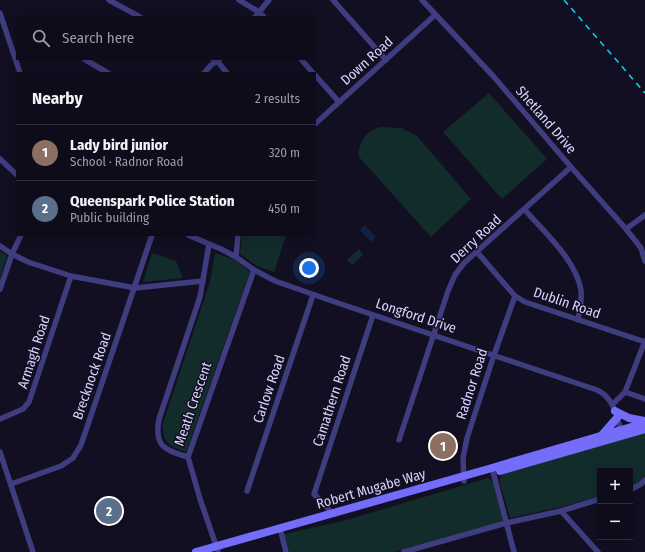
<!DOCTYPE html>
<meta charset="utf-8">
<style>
:root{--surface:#0e0b1a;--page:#171423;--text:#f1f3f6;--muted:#9b9ba2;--line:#2e2b39;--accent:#b45309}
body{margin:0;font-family:"Fira Sans Condensed",sans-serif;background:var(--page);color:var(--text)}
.controls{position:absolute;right:12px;bottom:12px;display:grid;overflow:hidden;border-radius:0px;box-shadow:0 2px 10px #0003}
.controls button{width:36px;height:36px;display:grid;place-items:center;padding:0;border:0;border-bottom:1px solid var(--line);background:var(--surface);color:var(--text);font:20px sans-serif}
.you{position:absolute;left:309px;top:268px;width:14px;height:14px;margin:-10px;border:3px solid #fff;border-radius:50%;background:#1a73e8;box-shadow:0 0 0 6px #1a73e833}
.badge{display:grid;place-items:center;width:26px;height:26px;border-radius:50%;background:var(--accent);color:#fff;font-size:13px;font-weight:700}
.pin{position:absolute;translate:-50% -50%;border:2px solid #fff;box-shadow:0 1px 4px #0006}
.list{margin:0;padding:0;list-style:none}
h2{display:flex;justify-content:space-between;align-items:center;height:52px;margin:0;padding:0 16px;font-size:17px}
h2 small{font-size:13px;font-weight:400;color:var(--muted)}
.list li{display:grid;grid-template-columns:26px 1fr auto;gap:12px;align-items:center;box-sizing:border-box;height:56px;padding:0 16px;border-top:1px solid var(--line)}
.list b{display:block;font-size:15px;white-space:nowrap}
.list p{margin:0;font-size:13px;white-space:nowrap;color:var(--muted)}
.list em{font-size:13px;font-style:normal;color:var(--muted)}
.icon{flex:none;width:22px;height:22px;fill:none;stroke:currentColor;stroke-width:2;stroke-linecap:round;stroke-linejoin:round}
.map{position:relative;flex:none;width:645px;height:552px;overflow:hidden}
.search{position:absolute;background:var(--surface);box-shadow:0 2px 10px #0003;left:16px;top:16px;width:300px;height:44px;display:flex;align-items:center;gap:10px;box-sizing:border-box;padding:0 14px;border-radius:0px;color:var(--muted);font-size:15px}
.panel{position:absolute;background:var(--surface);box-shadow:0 2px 10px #0003;left:16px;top:72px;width:300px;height:164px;border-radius:0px}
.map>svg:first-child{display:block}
</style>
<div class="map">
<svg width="645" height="552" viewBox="0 0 645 552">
<rect width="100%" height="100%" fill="#120f22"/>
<g fill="#122c2b">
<path d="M489,93L547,159L502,199L443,132Z"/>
<path d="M380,127L401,128L417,136L471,199L431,237L359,157C357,149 363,136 371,131C373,129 377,128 380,127Z"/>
<path d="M242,235H286L274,272L257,266L240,254Z"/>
<path d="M359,249L363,255L352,265L347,260Z"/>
<path d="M0,251L7,256L0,279Z"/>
<path d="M152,253L176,261L183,278L143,282Z"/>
<path d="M215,253L235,260L250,272L186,452C168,446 162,442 163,423L210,282Z"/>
<path d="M645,433V476L639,482L630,487V471H600V496L561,507L510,518L499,480L502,474Z"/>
<path d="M488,478L493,482L503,520L500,523L395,552H289L284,534L343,521Z"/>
</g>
<path fill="#102345" d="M365,225L376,237L371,242L360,230Z"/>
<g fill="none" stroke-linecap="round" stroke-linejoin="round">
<g stroke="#3f3c7f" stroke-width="5.5">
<path d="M109,0L140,17"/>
<path d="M239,0L259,12L264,17"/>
<path d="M333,0L386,60"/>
<path d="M422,0L494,77L571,167L626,229L641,248L645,261"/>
<path d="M0,13L20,73"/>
<path d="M255,17L269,0"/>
<path d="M84,59L108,73"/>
<path d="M213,59L218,62L227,73"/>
<path d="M301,59L313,73"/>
<path d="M204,73L211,65L220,59"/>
<path d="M315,75L339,102"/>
<path d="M315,124L435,15"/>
<path d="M0,159L17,175"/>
<path d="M525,210C544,232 576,260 581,290C582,300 580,310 578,320"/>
<path d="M626,229L645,215"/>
<path d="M188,235L221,249L236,257L254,270L275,281L332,301L597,390C614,398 615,414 621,430"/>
<path d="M209,244L200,297L159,419C154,446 164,450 188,457L254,270"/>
<path d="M0,246L12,254L28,262L71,276L135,288L203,281"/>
<path d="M477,252L515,296L525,302L645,342"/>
<path d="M236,257L238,235"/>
<path d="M0,289L12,254L21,235"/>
<path d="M625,392L645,399"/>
<path d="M613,404L625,392L645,341"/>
<path d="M0,419L23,409L29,402L71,276"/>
<path d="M399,440L448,291L455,275L464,263L571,167"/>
<path d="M0,452L33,552"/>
<path d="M188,457L200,499L218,551"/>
<path d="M492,468L514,552"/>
<path d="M464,481L463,458L467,438L494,355L515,296"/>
<path d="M11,484L61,466L73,458L81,445L152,235"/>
<path d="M630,490L641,484L645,480"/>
<path d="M247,491L313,295"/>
<path d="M561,511L598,552"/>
<path d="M332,513L314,494L373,315"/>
<path d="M280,528L286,552"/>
<path d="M404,552L506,523L561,511L600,499"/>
</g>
<g stroke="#736df9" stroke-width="8">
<path d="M615,411L629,418L645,421"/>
<path d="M602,435L617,418"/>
<path d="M500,471L645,429"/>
<path d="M196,552L492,468L645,423"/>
</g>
<path stroke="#0bd6f0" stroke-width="1.5" stroke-dasharray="6 5" stroke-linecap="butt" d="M564,0L645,93"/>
</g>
<g text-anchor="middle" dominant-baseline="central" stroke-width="3" stroke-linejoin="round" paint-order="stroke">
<g font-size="14" fill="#d8d2fd" stroke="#120f22">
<text transform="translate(367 61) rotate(-42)">Down Road</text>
<text transform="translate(546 120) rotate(49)">Shetland Drive</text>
<text transform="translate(476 239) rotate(-43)">Derry Road</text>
<text transform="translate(567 303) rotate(19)">Dublin Road</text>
<text transform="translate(416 316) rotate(18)">Longford Drive</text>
<text transform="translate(34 352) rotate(-72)">Armagh Road</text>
<text transform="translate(92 376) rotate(-71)">Brecknock Road</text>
<text transform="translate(472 384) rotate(-72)">Radnor Road</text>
<text transform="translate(269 389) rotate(-71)">Carlow Road</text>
<text transform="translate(332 401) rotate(-72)">Camathern Road</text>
<text transform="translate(193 404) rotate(-71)">Meath Crescent</text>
<text transform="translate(371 489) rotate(-16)">Robert Mugabe Way</text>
</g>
</g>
</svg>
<div class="controls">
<button>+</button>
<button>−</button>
</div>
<div class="you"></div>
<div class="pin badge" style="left:443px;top:446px;background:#8d6e63">1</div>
<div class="pin badge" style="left:109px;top:511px;background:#5c6f8a">2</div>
<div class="search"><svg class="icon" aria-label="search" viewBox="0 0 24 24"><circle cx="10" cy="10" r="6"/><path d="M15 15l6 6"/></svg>Search here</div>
<section class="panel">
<h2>Nearby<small>2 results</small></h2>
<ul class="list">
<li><span class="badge" style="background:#8d6e63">1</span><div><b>Lady bird junior</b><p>School · Radnor Road</p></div><em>320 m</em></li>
<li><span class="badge" style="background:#5c6f8a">2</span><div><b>Queenspark Police Station</b><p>Public building</p></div><em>450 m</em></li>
</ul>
</section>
</div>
